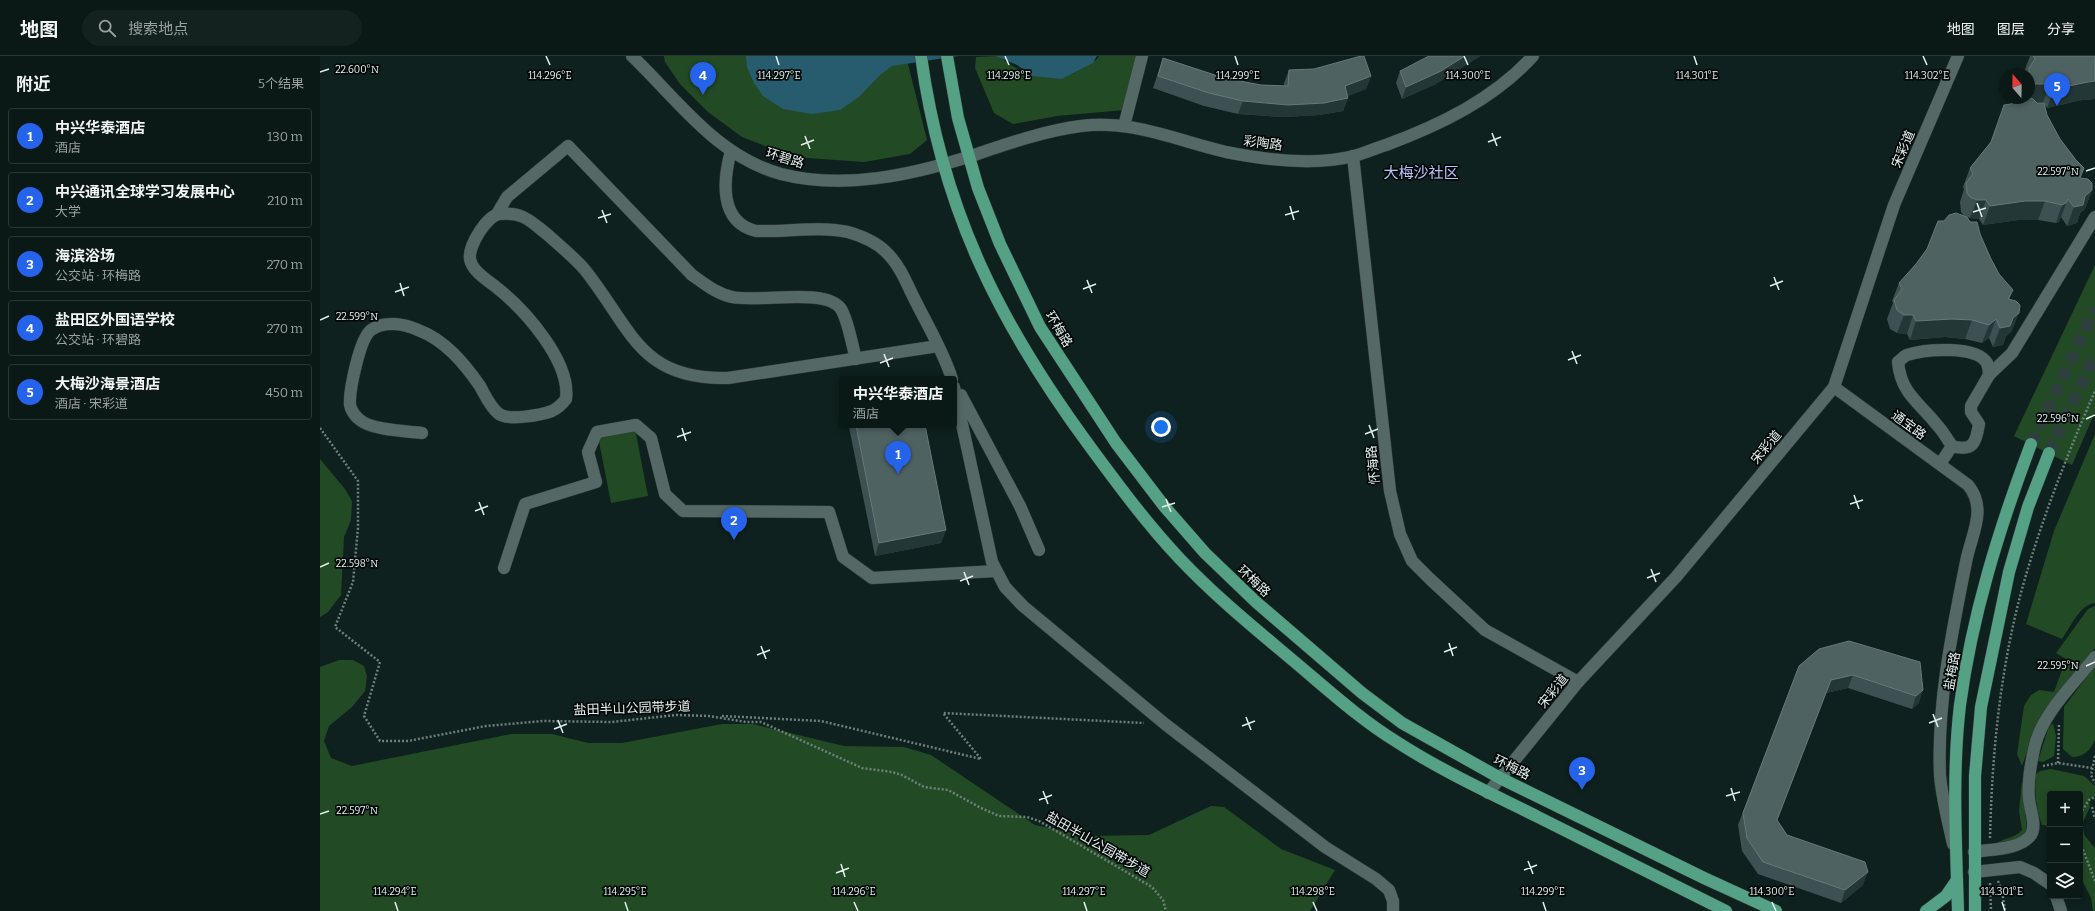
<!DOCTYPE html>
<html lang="zh">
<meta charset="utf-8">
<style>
:root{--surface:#0a1916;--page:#13221f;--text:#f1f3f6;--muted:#99a0a1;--line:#2a3835;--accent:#2563eb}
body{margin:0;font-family:Bitter,"Noto Sans SC",serif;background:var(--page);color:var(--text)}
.controls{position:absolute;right:12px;bottom:12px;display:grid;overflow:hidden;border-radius:4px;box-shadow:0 2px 6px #0003}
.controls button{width:36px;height:36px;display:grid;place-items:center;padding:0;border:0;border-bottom:1px solid var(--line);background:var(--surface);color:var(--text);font:20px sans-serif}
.compass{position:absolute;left:1679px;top:12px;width:36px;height:36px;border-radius:50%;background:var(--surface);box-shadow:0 2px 6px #0003;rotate:340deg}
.you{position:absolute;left:841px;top:371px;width:14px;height:14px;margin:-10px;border:3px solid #fff;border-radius:50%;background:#1a73e8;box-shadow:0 0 0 6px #1a73e833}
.badge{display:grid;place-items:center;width:26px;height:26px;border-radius:50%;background:var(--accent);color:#fff;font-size:13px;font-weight:700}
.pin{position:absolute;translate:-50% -33px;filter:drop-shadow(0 1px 2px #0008)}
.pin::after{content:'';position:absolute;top:21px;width:14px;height:12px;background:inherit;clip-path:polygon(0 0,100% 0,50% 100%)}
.popup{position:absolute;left:519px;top:320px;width:118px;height:52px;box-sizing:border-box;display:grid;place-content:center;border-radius:4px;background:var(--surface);filter:drop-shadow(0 1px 3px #0005);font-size:13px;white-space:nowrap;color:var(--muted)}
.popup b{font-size:15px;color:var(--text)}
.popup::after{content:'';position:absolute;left:50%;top:100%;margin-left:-8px;border:8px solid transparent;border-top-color:var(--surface)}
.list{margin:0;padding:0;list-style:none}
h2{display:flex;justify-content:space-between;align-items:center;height:52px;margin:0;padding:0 16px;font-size:17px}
h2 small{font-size:13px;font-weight:400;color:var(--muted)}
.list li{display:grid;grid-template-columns:26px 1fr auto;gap:12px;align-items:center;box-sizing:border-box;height:56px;margin:0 8px 8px;padding:0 8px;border:1px solid var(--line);border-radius:4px}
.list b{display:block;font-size:15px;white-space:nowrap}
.list p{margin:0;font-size:13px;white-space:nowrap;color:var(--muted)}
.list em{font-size:13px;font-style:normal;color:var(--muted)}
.icon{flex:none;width:22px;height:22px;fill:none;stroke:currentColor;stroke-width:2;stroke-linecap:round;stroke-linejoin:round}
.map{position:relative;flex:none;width:1775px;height:855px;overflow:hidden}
header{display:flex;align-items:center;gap:24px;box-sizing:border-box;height:56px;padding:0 20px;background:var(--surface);border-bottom:1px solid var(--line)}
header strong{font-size:19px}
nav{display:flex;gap:22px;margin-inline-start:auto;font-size:14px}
.search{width:280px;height:36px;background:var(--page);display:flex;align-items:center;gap:10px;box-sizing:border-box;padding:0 14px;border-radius:22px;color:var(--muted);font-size:15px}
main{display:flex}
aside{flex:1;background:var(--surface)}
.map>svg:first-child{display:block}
</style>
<header>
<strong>地图</strong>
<div class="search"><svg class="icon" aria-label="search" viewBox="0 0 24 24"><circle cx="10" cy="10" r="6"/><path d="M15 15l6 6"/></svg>搜索地点</div>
<nav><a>地图</a><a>图层</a><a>分享</a></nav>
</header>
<main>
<aside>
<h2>附近<small>5个结果</small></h2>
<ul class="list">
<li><span class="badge">1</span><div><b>中兴华泰酒店</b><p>酒店</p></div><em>130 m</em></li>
<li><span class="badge">2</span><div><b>中兴通讯全球学习发展中心</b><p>大学</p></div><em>210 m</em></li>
<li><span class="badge">3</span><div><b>海滨浴场</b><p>公交站 · 环梅路</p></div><em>270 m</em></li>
<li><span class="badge">4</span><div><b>盐田区外国语学校</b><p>公交站 · 环碧路</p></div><em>270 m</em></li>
<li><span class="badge">5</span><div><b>大梅沙海景酒店</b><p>酒店 · 宋彩道</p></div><em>450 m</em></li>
</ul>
</aside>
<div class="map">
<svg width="1775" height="855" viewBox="0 0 1775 855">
<rect width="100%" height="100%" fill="#0e211e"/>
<g fill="#224b25">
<path d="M344,0H586L607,84L590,98L544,106L474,101L422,81L388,56L360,28L345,6Z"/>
<path d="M679,0C696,16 728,27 752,18C760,14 768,9 776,4L779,0H818L805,54L737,60L693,68L674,57L655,12L656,1Z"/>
<path d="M1775,209V356L1752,409L1694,380Z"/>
<path d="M315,373L328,440L291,447L278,380Z"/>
<path d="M1775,378V547C1760,548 1750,572 1742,583L1706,568L1734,475Z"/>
<path d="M0,403L25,433L32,445L31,464L24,481L21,539L8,556L0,561Z"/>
<path d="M1775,550V592L1727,651L1712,681L1702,710L1697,698L1704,650L1711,639L1719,634L1734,636L1746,603L1736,597L1768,553Z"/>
<path d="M19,604H33L44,610L47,620L45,635L32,651L9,670L4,685L11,702L32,710L191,678H232L268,687H302L402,668H433L524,690L584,691L611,699L715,769L767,780L829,779L891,750L904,751L961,793L1015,814L990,855H0V611Z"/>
<path d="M1775,610V684C1770,695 1763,701 1752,701L1743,693L1744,651Z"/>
<path d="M1733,667L1736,680L1734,700L1723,706L1718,705L1728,673Z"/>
<path d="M1731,713L1764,720L1775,730V740L1769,744L1770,751L1763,766V773L1765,780L1775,792V855H1773L1771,842L1760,820V738H1730V770L1722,769C1716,751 1714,737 1716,718L1720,715Z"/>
<path d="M1702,725L1707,774C1700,785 1687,787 1674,790C1682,781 1695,783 1702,774L1699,755Z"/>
</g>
<g fill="#265c6d">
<path d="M426,0H638L572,10L560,19L539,41L520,54L492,58L463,53L443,40L434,27L427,11Z"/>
<path d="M676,0H777L773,7L742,23L712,20L697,9Z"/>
</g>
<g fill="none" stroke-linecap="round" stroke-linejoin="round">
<g stroke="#2e403d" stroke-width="12" stroke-dasharray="12 6" stroke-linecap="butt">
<path d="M1711,388L1775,253"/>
<path d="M1729,397L1775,299"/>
</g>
<defs>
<g id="minor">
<path d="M312,0C358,44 396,100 461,118C523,134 592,119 651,100C687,88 723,75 761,70C811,63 858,85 906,96C946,104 994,110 1034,100C1045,97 1056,92 1066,89C1120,69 1174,43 1213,0"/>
<path d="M804,70L822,0"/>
<path d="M411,95C403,124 399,166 436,175C467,176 498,170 528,176C542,180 558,187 568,198C581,211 588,231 597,248C609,272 624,297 632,323"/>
<path d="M1033,100L1070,435L1080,478L1092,505L1110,523L1165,574L1258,626"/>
<path d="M177,158L187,141L248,90L372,219C385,228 397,238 412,241C437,247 506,231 521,253C528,264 532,289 536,303"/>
<path d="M1669,319L1692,297L1775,161"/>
<path d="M634,331L672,506L685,531L703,550L845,668L1005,791L1056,823L1069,834L1073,845V855"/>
<path d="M1514,331L1648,429C1668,453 1651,479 1646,506C1632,576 1617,648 1620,719C1622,743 1628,765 1633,788"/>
<path d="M641,339L700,450L719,494"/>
<path d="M102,377C85,375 52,374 40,364C35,360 31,354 30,349C29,334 40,282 51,274C64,264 85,268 98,274C125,284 144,307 160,330C165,339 170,351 179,358C189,365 221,359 232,355C238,352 243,347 246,343C251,305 204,253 176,231C167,224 152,215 150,203C148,190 167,159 180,158C204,156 210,165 228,179C240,190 255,202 265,214C312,273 319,324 408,322L618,290"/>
<path d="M1620,408L1632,390C1653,396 1656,387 1659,368L1651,356V350L1669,319C1669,316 1668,310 1667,307C1656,289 1605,293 1587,299C1584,300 1581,304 1578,306C1581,338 1599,346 1617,369C1623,375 1627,383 1632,390"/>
<path d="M184,512L205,448L276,426L268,396L277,376L316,369L331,382L345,438L363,455L509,456L523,501L552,522L676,515"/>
<path d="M1168,737L1258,626L1356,521L1514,331L1574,149L1638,0"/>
<path d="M1654,796C1671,793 1700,794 1711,779C1717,769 1710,754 1709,743C1707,725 1711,706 1715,689C1724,655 1754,628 1775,601"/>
<path d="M1654,816L1700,811L1714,817L1730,828"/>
<path d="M1736,840L1741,855"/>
</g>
<g id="major">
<path d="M601,0C622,154 680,269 771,392C799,430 827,468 860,503C894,539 932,570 970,602C1005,631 1038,662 1077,686C1122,715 1170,737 1218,761C1281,793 1344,824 1406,855"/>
<path d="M627,0L638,62L658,132L680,188L720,271L796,387L844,450L885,497L936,546L1042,637L1082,667L1180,722L1384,822L1456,855"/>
<path d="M1606,855L1626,840L1637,824"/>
<path d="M1638,855C1636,787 1632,716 1640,649C1652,559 1679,473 1711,388"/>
<path d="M1655,855V720L1661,651L1689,516L1708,451L1729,397"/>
</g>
</defs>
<use href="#minor" stroke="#323c3a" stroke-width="13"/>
<use href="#major" stroke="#323c3a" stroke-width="13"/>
<g stroke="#707f7c" stroke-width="2.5" stroke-dasharray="2 2" stroke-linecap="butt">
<path d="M0,372L38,425V472L33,526L15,571L60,606L44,660L60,685H88L166,670L223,665L292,666L356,659L389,660L426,666H441L542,712L572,716L582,719L604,731L628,734L661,752L679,760L707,761L719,765L832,831L843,844L846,855"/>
<path d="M402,660L501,665L661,703L623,657L824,667"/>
<path d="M1775,700L1771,719L1775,727"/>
<path d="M1738,707L1739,667"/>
<path d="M1723,710L1738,707L1772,712"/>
<path d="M1772,751L1775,763"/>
<path d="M1760,758L1769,744L1775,741"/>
<path d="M1670,782C1672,698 1680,614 1702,533C1721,465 1747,399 1775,335"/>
<path d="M1760,786L1775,825"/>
<path d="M1678,825L1682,835L1685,855"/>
<path d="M1670,827L1671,855"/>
</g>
<use href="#minor" stroke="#546965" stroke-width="12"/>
<use href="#major" stroke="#55a185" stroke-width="12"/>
</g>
<g fill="#3d5152" fill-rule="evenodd">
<path d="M1710,0H1775V43L1762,44L1727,52L1724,48L1727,59L1740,83L1756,104L1764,112L1760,122L1772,134L1765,153L1760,157L1757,167L1747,170L1741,161L1739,166L1736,167L1718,164H1698L1663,169L1659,163L1650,162L1643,159L1641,156L1640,146L1644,133L1643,131L1650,112L1671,86L1691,48L1709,42V18H1706L1704,16ZM1716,46H1723L1724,47H1717Z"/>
<path d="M843,2L904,22L941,29L964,30V27L969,14L1051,20L1046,33L1028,40V42L1023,55L999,59L963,61L918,58L884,50L833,32Z"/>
<path d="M1080,15L1116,28L1082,43L1076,27Z"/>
<path d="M1650,166L1660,178L1671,203L1679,218L1693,234L1689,244L1692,275L1686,280L1683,289L1673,291L1669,282L1662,287L1645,283L1625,281L1590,284L1587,278L1577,277L1570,273L1567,263L1573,247L1572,245L1579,227Z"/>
<path d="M530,369H605L626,474L621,487L555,500L529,371Z"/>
<path d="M1600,606L1599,647L1592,653L1528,632L1506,637L1457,764L1467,779L1543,829L1521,847L1438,818L1422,795L1418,769L1479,610Z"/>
</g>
<g fill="#233736">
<path d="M1145,0H1161L1116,28L1082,43L1086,31Z"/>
<path d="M1051,20L1046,33L1021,43L1025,30Z"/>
<path d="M1775,25V43L1762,44L1727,52L1734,33L1768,26Z"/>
<path d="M1716,28H1730L1723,46H1709Z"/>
<path d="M1028,42L1023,55L999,59L963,61L918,58L923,45Z"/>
<path d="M1772,134L1765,153L1760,157L1757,167L1747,170L1754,151Z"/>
<path d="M1748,143L1739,166L1736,167L1742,149Z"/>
<path d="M1657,144H1666L1659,163L1650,162Z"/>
<path d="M1705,145H1725L1718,164H1698L1663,169L1670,150Z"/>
<path d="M1699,257L1692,275L1686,280L1683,289L1673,291L1680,272Z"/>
<path d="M1584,259H1593L1587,278L1577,277Z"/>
<path d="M1632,263L1652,264L1645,283L1625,281L1590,284L1596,265Z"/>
<path d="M1676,263L1669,282L1662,287L1669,269Z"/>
<path d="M626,474L621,487L555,500L559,487Z"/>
<path d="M1533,619L1528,632L1506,637L1511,624Z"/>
<path d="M1603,634L1599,647L1592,653L1596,640Z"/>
<path d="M1548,816L1543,829L1521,847L1525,834Z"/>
</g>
<g fill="#4f6262" stroke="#667878">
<path d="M1041,0H1044L1051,20L1025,30L1028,42L1004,47L968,49L923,45L889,37L838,20L843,2L904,22L941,29L968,30L969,14L994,13Z"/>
<path d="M1109,0H1145L1121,15L1086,31L1080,15Z"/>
<path d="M1713,0H1775V25L1768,26L1734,33L1730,28H1716L1713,26L1709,19V12L1715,3Z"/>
<path d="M1709,41L1713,43L1717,47H1724L1727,59L1740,83L1756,104L1764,112L1760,122L1768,123L1772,127V134L1765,140L1763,149L1754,151L1748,143L1746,147L1742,149L1725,145H1705L1670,150L1666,144H1657L1650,141L1647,137L1646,127L1653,118L1650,112L1671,86L1684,49L1691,48L1697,42H1709Z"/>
<path d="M1636,157L1647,161L1650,166H1657L1660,178L1671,203L1679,218L1693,234L1688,243L1696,245L1700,249L1699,257L1693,262L1690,270L1680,272L1676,263L1669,269L1652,264L1632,263L1596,265L1593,259H1584L1577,254L1574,244L1582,233L1579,227L1596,208L1607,193L1618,165H1624L1629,159Z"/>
<path d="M536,369H605L626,474L559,487Z"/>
<path d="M1529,585L1600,606L1603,634L1596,640L1533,619L1511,624L1457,764L1467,779L1545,806L1548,816L1525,834L1443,806L1427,782L1423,757L1479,610L1499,593Z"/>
</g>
<path fill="none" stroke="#e3efec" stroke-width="1.5" d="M226,0L230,9M456,0L459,9M685,0L689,9M915,0L918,9M1144,0L1148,9M1374,0L1377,9M1603,0L1607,9M0,16L9,13M1172,77L1177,90M485,80L490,93M1168,86L1181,81M481,89L494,84M1766,115L1775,112M1657,147L1662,161M970,150L974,164M282,154L287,167M1653,156L1666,152M965,159L979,155M278,162L291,158M1454,221L1459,234M767,224L772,237M80,227L84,240M1450,230L1463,225M763,233L776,228M75,236L89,231M0,264L9,260M1252,295L1257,308M564,298L569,311M1248,304L1261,299M560,307L573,302M1766,363L1775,359M1049,369L1054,382M362,372L366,385M1045,378L1058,373M357,381L371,376M1534,439L1539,453M846,443L851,456M159,446L164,459M1530,448L1543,444M842,451L855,447M155,455L168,450M0,511L9,507M1331,513L1336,526M644,516L649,529M1327,522L1340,517M640,525L653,520M1129,587L1133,600M441,590L446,603M1124,596L1137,591M437,599L450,594M1766,610L1775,606M1613,658L1618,671M926,661L931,674M238,664L243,677M1609,667L1622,662M922,670L935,665M234,673L247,668M1411,732L1415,745M723,735L728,748M1406,740L1420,736M719,744L732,739M0,758L9,755M1208,805L1213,818M521,808L525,821M1204,814L1217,809M516,817L529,812M75,846L78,855M305,846L308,855M534,846L538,855M764,846L767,855M993,846L997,855M1223,846L1226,855M1452,846L1456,855M1682,846L1685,855"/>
<g text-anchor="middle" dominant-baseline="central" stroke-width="3.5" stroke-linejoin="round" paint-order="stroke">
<g font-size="13" fill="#e3efec" stroke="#030908">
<text transform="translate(943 87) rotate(7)">彩陶路</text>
<text transform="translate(1583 93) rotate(-67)">宋彩道</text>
<text transform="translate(465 102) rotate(17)">环碧路</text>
<text transform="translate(739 273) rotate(59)">环梅路</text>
<text transform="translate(1589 369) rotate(36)">通宝路</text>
<text transform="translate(1446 391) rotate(-50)">宋彩道</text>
<text transform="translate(1053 409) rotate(-96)">怀海路</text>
<text transform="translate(934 525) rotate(43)">环梅路</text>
<text transform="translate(1632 615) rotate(-80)">盐梅路</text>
<text transform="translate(1233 635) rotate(-51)">宋彩道</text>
<text transform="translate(312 652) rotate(-2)">盐田半山公园带步道</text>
<text transform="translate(1192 711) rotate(26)">环梅路</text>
<text transform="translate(778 788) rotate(30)">盐田半山公园带步道</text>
</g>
<g font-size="15" fill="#bbc2fa" stroke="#030908">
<text x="1101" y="117">大梅沙社区</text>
</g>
</g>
<g font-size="10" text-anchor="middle" fill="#e3efec" stroke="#030908" stroke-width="3.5" stroke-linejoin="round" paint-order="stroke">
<text x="37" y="17">22.600°N</text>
<text x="230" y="23">114.296°E</text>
<text x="459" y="23">114.297°E</text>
<text x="689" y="23">114.298°E</text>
<text x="918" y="23">114.299°E</text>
<text x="1148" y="23">114.300°E</text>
<text x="1377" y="23">114.301°E</text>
<text x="1607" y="23">114.302°E</text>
<text x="1738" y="119">22.597°N</text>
<text x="37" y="264">22.599°N</text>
<text x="1738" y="366">22.596°N</text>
<text x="37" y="511">22.598°N</text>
<text x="1738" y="613">22.595°N</text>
<text x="37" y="758">22.597°N</text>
<text x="75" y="839">114.294°E</text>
<text x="305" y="839">114.295°E</text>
<text x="534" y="839">114.296°E</text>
<text x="764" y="839">114.297°E</text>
<text x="993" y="839">114.298°E</text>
<text x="1223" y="839">114.299°E</text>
<text x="1452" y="839">114.300°E</text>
<text x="1682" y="839">114.301°E</text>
</g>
</svg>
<div class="controls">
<button>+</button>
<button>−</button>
<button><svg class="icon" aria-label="layers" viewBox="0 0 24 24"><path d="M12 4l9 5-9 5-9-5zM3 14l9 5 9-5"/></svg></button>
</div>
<svg class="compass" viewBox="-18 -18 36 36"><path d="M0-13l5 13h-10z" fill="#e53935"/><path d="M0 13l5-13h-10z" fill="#99a0a1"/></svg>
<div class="you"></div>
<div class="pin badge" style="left:578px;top:418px">1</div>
<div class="popup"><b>中兴华泰酒店</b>酒店</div>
<div class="pin badge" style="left:414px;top:484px">2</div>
<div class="pin badge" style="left:1262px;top:734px">3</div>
<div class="pin badge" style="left:383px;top:39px">4</div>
<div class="pin badge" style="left:1737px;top:50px">5</div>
</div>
</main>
